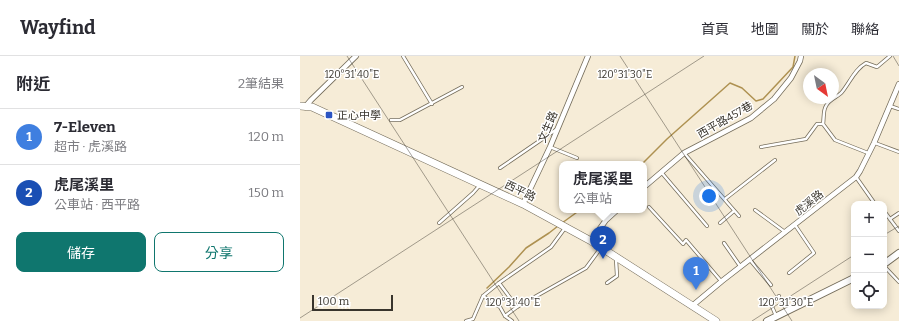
<!DOCTYPE html>
<html lang="zh-TW">
<meta charset="utf-8">
<style>
:root{--surface:#fff;--page:#f2f2f3;--text:#2b2b33;--muted:#7c7c81;--line:#e1e1e2;--accent:#0f766e}
body{margin:0;font-family:Bitter,"Noto Sans TC",serif;background:var(--page);color:var(--text)}
.controls{position:absolute;right:12px;bottom:12px;display:grid;overflow:hidden;border-radius:8px;box-shadow:0 2px 10px #0003}
.controls button{width:36px;height:36px;display:grid;place-items:center;padding:0;border:0;border-bottom:1px solid var(--line);background:var(--surface);color:var(--text);font:20px sans-serif}
.compass{position:absolute;left:503px;top:12px;width:36px;height:36px;border-radius:50%;background:var(--surface);box-shadow:0 2px 10px #0003;rotate:147deg}
.scale{position:absolute;left:12px;bottom:10px;width:81px;box-sizing:border-box;padding-left:4px;border:2px solid #39352d;border-top:0;font-size:11px;line-height:14px;white-space:nowrap;color:#39352d;-webkit-text-stroke:3px #fff;paint-order:stroke}
.you{position:absolute;left:409px;top:140px;width:14px;height:14px;margin:-10px;border:3px solid #fff;border-radius:50%;background:#1a73e8;box-shadow:0 0 0 6px #1a73e833}
.badge{display:grid;place-items:center;width:26px;height:26px;border-radius:50%;background:var(--accent);color:#fff;font-size:13px;font-weight:700}
.pin{position:absolute;translate:-50% -33px;filter:drop-shadow(0 1px 2px #0008)}
.pin::after{content:'';position:absolute;top:21px;width:14px;height:12px;background:inherit;clip-path:polygon(0 0,100% 0,50% 100%)}
.popup{position:absolute;left:259px;top:105px;width:88px;height:52px;box-sizing:border-box;display:grid;place-content:center;border-radius:8px;background:var(--surface);filter:drop-shadow(0 1px 3px #0005);font-size:13px;white-space:nowrap;color:var(--muted)}
.popup b{font-size:15px;color:var(--text)}
.popup::after{content:'';position:absolute;left:50%;top:100%;margin-left:-8px;border:8px solid transparent;border-top-color:var(--surface)}
.list{margin:0;padding:0;list-style:none}
h2{display:flex;justify-content:space-between;align-items:center;height:52px;margin:0;padding:0 16px;font-size:17px}
h2 small{font-size:13px;font-weight:400;color:var(--muted)}
.list li{display:grid;grid-template-columns:26px 1fr auto;gap:12px;align-items:center;box-sizing:border-box;height:56px;padding:0 16px;border-top:1px solid var(--line)}
.list b{display:block;font-size:15px;white-space:nowrap}
.list p{margin:0;font-size:13px;white-space:nowrap;color:var(--muted)}
.list em{font-size:13px;font-style:normal;color:var(--muted)}
.actions{display:flex;gap:8px;padding:12px 16px}
.actions a{flex:1;padding:9px 0;border:1px solid var(--accent);border-radius:8px;text-align:center;font-size:14px;color:var(--accent)}
.actions .main{background:var(--accent);color:#fff}
.icon{flex:none;width:22px;height:22px;fill:none;stroke:currentColor;stroke-width:2;stroke-linecap:round;stroke-linejoin:round}
.map{position:relative;flex:none;width:599px;height:265px;overflow:hidden}
header{display:flex;align-items:center;gap:24px;box-sizing:border-box;height:56px;padding:0 20px;background:var(--surface);border-bottom:1px solid var(--line)}
header strong{font-size:19px}
nav{display:flex;gap:22px;margin-inline-start:auto;font-size:14px}
main{display:flex}
aside{flex:1;background:var(--surface)}
.map>svg:first-child{display:block}
</style>
<header>
<strong>Wayfind</strong>
<nav><a>首頁</a><a>地圖</a><a>關於</a><a>聯絡</a></nav>
</header>
<main>
<aside>
<h2>附近<small>2筆結果</small></h2>
<ul class="list">
<li><span class="badge" style="background:#3f7fe0">1</span><div><b>7-Eleven</b><p>超市 · 虎溪路</p></div><em>120 m</em></li>
<li><span class="badge" style="background:#1a4fb4">2</span><div><b>虎尾溪里</b><p>公車站 · 西平路</p></div><em>150 m</em></li>
</ul>
<div class="actions"><a class="main">儲存</a><a>分享</a></div>
</aside>
<div class="map">
<svg width="599" height="265" viewBox="0 0 599 265">
<rect width="100%" height="100%" fill="#f6ecd7"/>
<g fill="none" stroke-linecap="round" stroke-linejoin="round">
<g stroke="#ae9151" stroke-width="1.5">
<path d="M342,108L367,83L430,27L442,32L456,45L463,43L493,11L495,0"/>
<path d="M262,167L280,154"/>
<path d="M187,232L209,211L226,192L249,177L258,170"/>
</g>
<defs>
<g id="service">
<path d="M103,0L132,48"/>
<path d="M590,50L599,53"/>
<path d="M91,64H100L162,31"/>
<path d="M575,87L599,96"/>
<path d="M250,91L277,102"/>
<path d="M461,91L506,83L517,68H523"/>
<path d="M384,97L439,160"/>
<path d="M568,97L535,84L523,68C524,63 523,54 526,50C529,43 538,41 542,36C550,26 555,13 566,7L577,11L590,0"/>
<path d="M200,112L257,73"/>
<path d="M361,116L407,170"/>
<path d="M556,121L575,148"/>
<path d="M425,143L475,104"/>
<path d="M349,151L383,188L386,184L421,225"/>
<path d="M455,154L485,176"/>
<path d="M584,155L599,175"/>
<path d="M590,163L599,157"/>
<path d="M139,167L173,137L180,129"/>
<path d="M420,167L434,155"/>
<path d="M265,172L251,191L199,227L217,251L286,212L300,193"/>
<path d="M424,187L440,210"/>
<path d="M450,204L471,229"/>
<path d="M584,210L599,226"/>
<path d="M489,217L514,197L495,169"/>
<path d="M307,227L317,220L316,203"/>
<path d="M183,240L200,251L205,260L217,251"/>
<path d="M205,260L212,265"/>
<path d="M476,260L471,248L479,240"/>
<path d="M166,265L173,263L183,240L199,227"/>
</g>
<g id="minor">
<path d="M5,51L11,44L56,0"/>
<path d="M344,131L384,97L451,62L474,43L491,22L500,5L501,0"/>
<path d="M223,148L250,91L288,0"/>
<path d="M291,185L306,164L317,154"/>
<path d="M392,250L422,225L556,121L560,115L574,87L599,28"/>
</g>
<g id="tertiary">
<path d="M584,208L599,197"/>
<path d="M467,265L554,222"/>
</g>
<path id="primary" d="M0,50L12,51L223,148L291,185L416,265"/>
</defs>
<use href="#service" stroke="#756d5b" stroke-width="4"/>
<use href="#minor" stroke="#756d5b" stroke-width="6"/>
<use href="#tertiary" stroke="#756d5b" stroke-width="8"/>
<use href="#primary" stroke="#756d5b" stroke-width="8"/>
<use href="#service" stroke="#fff" stroke-width="2.5"/>
<use href="#minor" stroke="#fff" stroke-width="4.5"/>
<use href="#tertiary" stroke="#fff" stroke-width="6"/>
<use href="#primary" stroke="#fff" stroke-width="7"/>
</g>
<path fill="none" stroke="#39352d" stroke-width="1" stroke-opacity="0.45" d="M47,0L219,265M320,0L492,265M593,0L599,10M584,179L599,170M0,262L404,0M452,265L554,199"/>
<rect fill="#2b54c3" stroke="#fff" stroke-width="1.5" x="25" y="55" width="8" height="8" rx="2"/>
<g text-anchor="middle" dominant-baseline="central" stroke-width="3" stroke-linejoin="round" paint-order="stroke">
<g font-size="11" fill="#39352d" stroke="#fff" text-anchor="start">
<text x="37" y="59">正心中學</text>
</g>
<g font-size="11" fill="#39352d" stroke="#fff">
<text transform="translate(425 64) rotate(-30)">西平路457巷</text>
<text transform="translate(248 71) rotate(-67)">文生路</text>
<text transform="translate(220 135) rotate(26)">西平路</text>
<text transform="translate(509 147) rotate(-38)">虎溪路</text>
</g>
</g>
<g font-size="10" text-anchor="middle" fill="#39352d" stroke="#fff" stroke-width="3" stroke-linejoin="round" paint-order="stroke">
<text x="52" y="22">120°31'40"E</text>
<text x="325" y="22">120°31'30"E</text>
<text x="213" y="250">120°31'40"E</text>
<text x="486" y="250">120°31'30"E</text>
</g>
</svg>
<div class="controls">
<button>+</button>
<button>−</button>
<button><svg class="icon" aria-label="locate" viewBox="0 0 24 24"><circle cx="12" cy="12" r="6"/><path d="M12 2v4M12 18v4M2 12h4M18 12h4"/></svg></button>
</div>
<svg class="compass" viewBox="-18 -18 36 36"><path d="M0-13l5 13h-10z" fill="#e53935"/><path d="M0 13l5-13h-10z" fill="#7c7c81"/></svg>
<div class="scale">100 m</div>
<div class="you"></div>
<div class="pin badge" style="left:396px;top:234px;background:#3f7fe0">1</div>
<div class="pin badge" style="left:303px;top:203px;background:#1a4fb4">2</div>
<div class="popup"><b>虎尾溪里</b>公車站</div>
</div>
</main>
